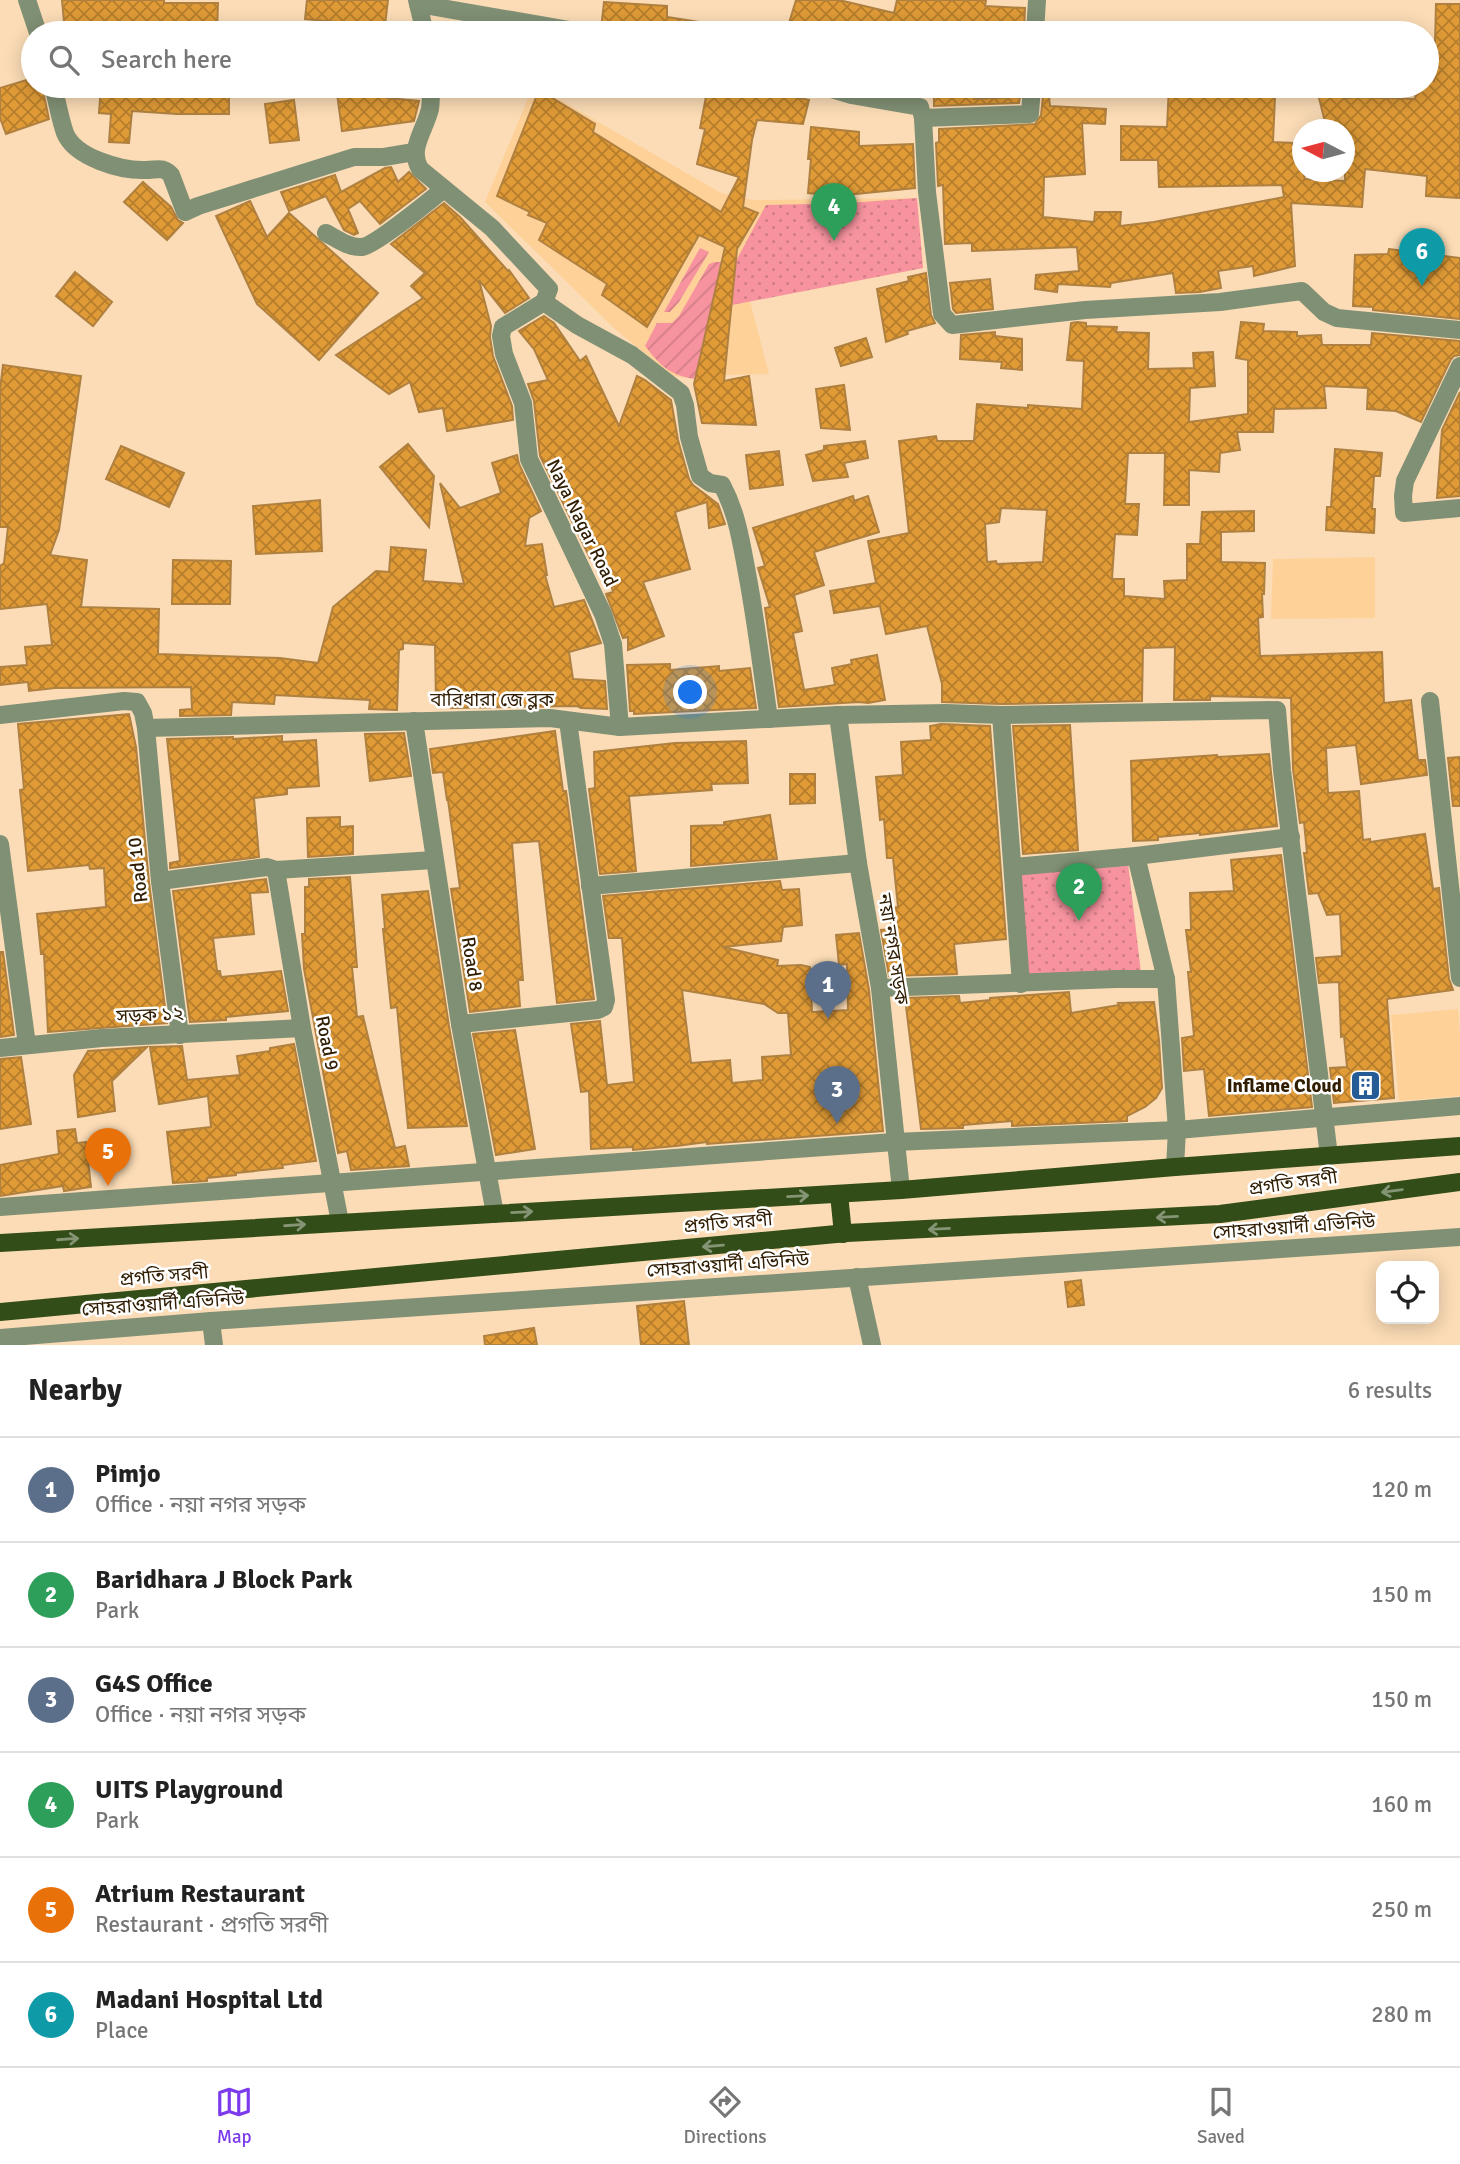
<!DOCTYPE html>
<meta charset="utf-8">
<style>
:root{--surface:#fff;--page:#f6f6f6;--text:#222;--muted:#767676;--line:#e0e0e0;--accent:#7c3aed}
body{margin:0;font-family:Signika,"Noto Sans Bengali",sans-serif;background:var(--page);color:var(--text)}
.controls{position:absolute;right:21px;bottom:21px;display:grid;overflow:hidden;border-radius:14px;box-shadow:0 4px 18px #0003}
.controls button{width:63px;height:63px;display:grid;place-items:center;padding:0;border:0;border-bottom:2px solid var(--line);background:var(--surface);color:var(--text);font:35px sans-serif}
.compass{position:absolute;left:1292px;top:119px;width:63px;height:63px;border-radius:50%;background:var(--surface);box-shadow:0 4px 18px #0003;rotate:276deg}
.you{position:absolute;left:691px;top:693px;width:24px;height:24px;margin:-18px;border:5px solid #fff;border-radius:50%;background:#1a73e8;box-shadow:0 0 0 10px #1a73e833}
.badge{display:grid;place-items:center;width:46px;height:46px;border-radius:50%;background:var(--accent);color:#fff;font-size:23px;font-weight:700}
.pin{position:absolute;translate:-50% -58px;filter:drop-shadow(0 2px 4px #0008)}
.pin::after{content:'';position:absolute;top:37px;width:24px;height:21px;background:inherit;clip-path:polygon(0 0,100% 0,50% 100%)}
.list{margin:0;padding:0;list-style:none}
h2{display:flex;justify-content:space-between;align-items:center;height:91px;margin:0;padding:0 28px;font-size:30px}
h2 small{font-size:23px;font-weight:400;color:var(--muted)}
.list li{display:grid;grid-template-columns:46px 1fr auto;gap:21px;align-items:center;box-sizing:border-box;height:105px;padding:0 28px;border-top:2px solid var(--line)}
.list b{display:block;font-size:26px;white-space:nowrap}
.list p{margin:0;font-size:23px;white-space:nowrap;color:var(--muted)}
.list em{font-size:23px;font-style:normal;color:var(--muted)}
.icon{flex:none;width:38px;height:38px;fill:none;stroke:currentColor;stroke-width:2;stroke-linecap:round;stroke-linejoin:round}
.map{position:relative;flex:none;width:1460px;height:1345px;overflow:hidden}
.search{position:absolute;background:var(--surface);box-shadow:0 4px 18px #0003;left:21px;right:21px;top:21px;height:77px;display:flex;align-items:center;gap:18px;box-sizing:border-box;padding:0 24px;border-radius:38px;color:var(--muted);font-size:26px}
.sheet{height:721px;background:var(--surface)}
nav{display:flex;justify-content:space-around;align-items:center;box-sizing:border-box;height:98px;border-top:2px solid var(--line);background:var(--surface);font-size:19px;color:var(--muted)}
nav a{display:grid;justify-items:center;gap:4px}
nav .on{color:var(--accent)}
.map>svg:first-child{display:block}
</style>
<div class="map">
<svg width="1460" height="1345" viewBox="0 0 1460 1345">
<defs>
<pattern id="park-dots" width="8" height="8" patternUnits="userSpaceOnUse" patternTransform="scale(1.75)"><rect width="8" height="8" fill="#f6939f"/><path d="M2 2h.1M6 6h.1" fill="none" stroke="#d37e87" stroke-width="1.8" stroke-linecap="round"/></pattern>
<pattern id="garden-furrows" width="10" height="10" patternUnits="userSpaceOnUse" patternTransform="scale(1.75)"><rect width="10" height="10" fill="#f6939f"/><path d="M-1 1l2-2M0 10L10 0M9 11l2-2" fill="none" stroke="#d37e87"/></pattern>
<pattern id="building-cross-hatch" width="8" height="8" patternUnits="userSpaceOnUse" patternTransform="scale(1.75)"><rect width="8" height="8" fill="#e09b37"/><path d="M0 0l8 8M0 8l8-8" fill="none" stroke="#b67e2c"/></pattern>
</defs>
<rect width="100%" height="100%" fill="#fbdcb6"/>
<g fill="#fed199">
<path d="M533,86H536L721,193L754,200L917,198L923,268L750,301L769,374L725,375L695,379L673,376L616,330L485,202Z"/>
<path d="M1375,557V618L1271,619L1273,559Z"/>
<path d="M1458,1009L1460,1036V1096L1399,1101L1391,1015Z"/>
</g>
<g fill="url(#park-dots)">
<path d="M917,198L923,268L732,305L736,261L766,205L849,203Z"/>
<path d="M1128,863L1141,973L1026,982L1020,868Z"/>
</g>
<g fill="url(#garden-furrows)">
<path d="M700,248L709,252L679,302L670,312H664Z"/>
<path d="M715,262H722L695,379C669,375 661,366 645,346L657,323H672L679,316L709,264Z"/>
</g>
<g fill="url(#building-cross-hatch)" stroke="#af8040" stroke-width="2" fill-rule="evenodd">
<path d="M62,0H164V3H218L217,33H65Z"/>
<path d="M307,0H388L384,33H334L336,22L305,19Z"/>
<path d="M796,0H839L894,13L897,0H986L985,6L1025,8L1024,33H786Z"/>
<path d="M604,2L667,6V17L713,24L712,33H629L601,29Z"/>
<path d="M1436,4H1460V198L1426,196L1427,176L1365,169L1362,207L1291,203L1295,266L1254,276L1253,266L1218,271L1221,288L1200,292L1176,293L1173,273L1111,283L1110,287L1058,284L1057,292L1035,289L1036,275L1079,271L1077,247L972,251V243L945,244L943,185L938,186L936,143L939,142V129L1035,124L1041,115L1043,97L1049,96L1050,106L1106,109L1105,124L1082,123L1085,174L1044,177L1043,217L1094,222L1095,212H1121L1120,226L1154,222L1284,197L1282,185L1159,187L1158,160H1121V126L1167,127L1169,86H1197L1196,94L1275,97L1273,142L1294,143L1305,179L1345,181V130H1327L1316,86H1339L1343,99L1355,97L1415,99L1416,86H1427V80L1434,81Z"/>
<path d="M33,78V86H42L49,119L6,134L0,118V88Z"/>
<path d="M101,86H128L199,92V86H229V114H177L132,111L129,143L109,142L111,114L99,113Z"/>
<path d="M708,86H768V91L809,100L803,124L757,120L752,140L743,207L758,213L737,249L724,381L749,376L756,425L702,423L694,384L725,247L699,235L647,327L602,295L607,284L539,240L547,223L528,215L530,212L497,196L539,90L595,124L593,132L721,212L739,177L697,164L705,129L700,128Z"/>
<path d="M934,86H974V99L1020,97L1019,103L934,106Z"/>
<path d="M385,87L387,98L419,101L414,121L342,131L337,93Z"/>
<path d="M294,100L299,140L270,143L265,104Z"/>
<path d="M811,127L859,132V146L913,144L915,188L846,195V197L808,193L811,159H808Z"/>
<path d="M391,167L398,182L409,172L426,189L380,224L360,201L348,209L358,233L354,235L344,230L326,196L289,211L281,192L335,175L341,192L385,168Z"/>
<path d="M143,182L171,207L178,220L183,223L167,240L124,202Z"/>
<path d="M250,201L267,237L289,213L378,293L319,360L257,304L216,216Z"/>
<path d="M444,203L460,217L508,271L509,270L529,298L505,313L479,280L491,326L490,337L493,356L512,406L513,420L447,431L443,408L419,412L410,382L389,394L336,355L423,298L411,286L425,273L391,244Z"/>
<path d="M1389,249L1460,258V319L1373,310V307L1353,306L1355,255L1388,254Z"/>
<path d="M75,272L112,302L93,326L56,296Z"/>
<path d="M926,273L931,315L935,323L907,331L908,334L886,342L877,289L909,281L908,277Z"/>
<path d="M990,279L993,309L956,313L953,309L950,283Z"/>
<path d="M544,316L554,323L580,361L586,356L619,426L637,376L645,380L671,400L678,440L689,479L693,485L718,504L725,524L709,528L707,502L675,512L690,569L643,582L664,636L628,650V637L623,638L606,594L613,592L604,554L590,558L540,456L534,401L528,384L548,380L534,349L519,331Z"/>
<path d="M1241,322L1264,324L1263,331L1297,332V336L1321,335L1322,345H1371L1372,333L1460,341V355L1454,356L1450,361L1421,422L1396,411L1367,409L1368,388L1324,386L1326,408L1274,409L1273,432H1237L1240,450L1220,453L1219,472L1189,470V505H1164L1165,453H1128L1125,504H1139L1137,535L1115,534L1112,579H1124V596L1165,599L1164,581L1187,580V544H1200L1202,512L1254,511V531L1221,532V562L1265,563L1264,594H1262L1263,617L1258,618L1260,656L1382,652L1384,703L1411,700L1418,760H1425L1427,775L1361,784L1356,745L1326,748L1328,793L1359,791L1363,840L1370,839V842L1425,834L1433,889L1439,888L1449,979L1453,990L1387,999L1394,1098L1334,1103L1330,1068L1347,1067L1344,1036L1341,1037L1339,982L1319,983L1316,958L1342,956L1340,914L1327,915L1318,893L1309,894L1304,853H1307L1304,822L1300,823L1293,769L1291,698L1210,696V700H1174L1175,647L1143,648L1142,701L1001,704L942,702V684L927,626L886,634L880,606L834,613L830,591L876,583L868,541L909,533L899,441L936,436L937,441H974L977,404L1028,408V405L1082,409L1084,361L1067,360L1071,323L1077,322L1086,323V326L1117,327L1116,332L1149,333L1148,369L1194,368L1193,353L1213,352L1215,386L1190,388L1189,422L1248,414V360L1236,358ZM1001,508L1047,510L1043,562L997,564L996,561L987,562L985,524L999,522Z"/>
<path d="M995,332V336L1022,339V370L1001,368L1002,362L960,359L961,335Z"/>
<path d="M866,338L872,357L841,366L835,348Z"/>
<path d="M3,365L81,376L59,530L50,555L87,560L81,607L159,609L158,654L280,658L318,663L333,607L376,571L389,572L391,547L426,550L423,581L464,584L440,483L460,508L501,493L492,463L517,455L519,464L541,511L529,518L525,546L542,544L547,575H545L554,607L584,600L601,643L569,652L573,679L605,681L607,709L581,708L577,706L451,708V703L436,704L435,645L403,643V649L399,650L397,710L369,709L370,700L275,695L274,704L232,702L231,715L180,716V710L192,709L191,687L55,688L29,691L28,682L0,685V667L27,665L25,647L52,645L47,604L0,609V566L4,563L8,527H0V389Z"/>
<path d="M844,385L850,430L821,428L816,389Z"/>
<path d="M1460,392V496L1437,498L1442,430Z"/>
<path d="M865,441L868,458L844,463L848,477L813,481L806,455L824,450V446Z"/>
<path d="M408,444L434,476L429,527L380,467Z"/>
<path d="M121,446L184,473L169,507L106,479Z"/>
<path d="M1335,449L1382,453L1380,476H1374L1372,509H1375L1374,533L1326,530L1327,507H1331Z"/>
<path d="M779,451L783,485L750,489L746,455Z"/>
<path d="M853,496L854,501L868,496L879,532L814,552L824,585L794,595L802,631L793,633L804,690L835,685L832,668L852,664L851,660L877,655L885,700L868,703L859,702L779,707L765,608L770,607L758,568L765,566L753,528Z"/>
<path d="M320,500L322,551L256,554L253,506Z"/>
<path d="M173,560L231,561L230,604H172Z"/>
<path d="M670,664V670L719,666V671L750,668L756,708L634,714V711H630L627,665Z"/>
<path d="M129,714L136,747L149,882L167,1023L48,1032L44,954H41L37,914L106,907L104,868L90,869L89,865L28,871L20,790L24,789L18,724Z"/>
<path d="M941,724L990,726L1006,939L954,944L957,974L889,976L881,930L892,929L890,908L898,907L893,858H887L884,819L880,820L876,777L903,775L901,742L931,740L930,726Z"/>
<path d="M1070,725L1078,850L1023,854L1013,726Z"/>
<path d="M555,731L563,791H566L594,999L557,1003L539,841L512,843L523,980H518L520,1006L470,1012L451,889L460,888L448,800H447L443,772L433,773L430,749Z"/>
<path d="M404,733L411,776L370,781L365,734Z"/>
<path d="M282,736V742L316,740L319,786L287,788V794L254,798L259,857L170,868V863L180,861L167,739L233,737V739Z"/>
<path d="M746,741L748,783L711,784L712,790L629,796L636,871L600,874L589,789L595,788L594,752L675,743Z"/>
<path d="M1269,754L1277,826L1200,835V833L1158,837V840L1133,841L1131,761L1217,755L1218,757Z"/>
<path d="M1460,757V806H1453L1448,758Z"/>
<path d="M790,774H815V803L790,804Z"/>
<path d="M770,815L777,859L691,866V826L724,825V822Z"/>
<path d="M340,817V827L353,826V854L308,857L307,818Z"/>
<path d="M1281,855L1312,1107L1209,1116L1204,1069L1184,1071L1182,1038L1194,1036L1188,972H1191L1186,930H1191L1190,893L1234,891L1231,860Z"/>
<path d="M350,877L357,967H352L357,1017L363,1016L395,1148L405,1146L409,1166L351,1170L347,1151L338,1153L304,969L302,934H305V887H309V879Z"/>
<path d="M266,879L268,892L250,893L254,934L213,938L217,971H220L221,977L281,971L288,1011L226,1017V1020L190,1022L173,891Z"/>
<path d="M780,881L782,890L799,889L802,925L783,927L781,941L723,947L778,960L777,966L801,965L810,967L812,1012L848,1010L847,964L839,965L836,935L859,933L869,990L883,1131L707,1144V1142L676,1146L633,1150V1147L591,1149L589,1091L581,1092L571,1024L600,1021L607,1085L634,1082L622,938H609L603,896ZM682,990L764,1004L778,1013H788L791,1055L762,1057L763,1080L732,1083L730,1060L691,1063Z"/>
<path d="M428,891L449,1026L467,1126L408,1128L397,1007L391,1008L383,929H385L382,895Z"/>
<path d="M0,952H3L14,1035L0,1037Z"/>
<path d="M1069,992L1071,1013L1119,1005L1118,1003L1154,1002L1159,1040L1162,1088L1156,1098L1145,1107L1127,1116V1121L1012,1126V1121L963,1125V1128L921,1129L905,998L959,996L960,1003L990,1000V998Z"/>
<path d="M515,1030L535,1149L496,1155L473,1034Z"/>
<path d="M294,1044L316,1161L282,1165L283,1168L236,1173V1175L207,1178V1181L173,1183L167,1132L211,1127L208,1096L159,1104L150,1047L182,1046L187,1080L240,1075L237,1056L270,1051V1048Z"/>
<path d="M147,1047L112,1081L115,1111L78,1117L74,1075L88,1051Z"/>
<path d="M21,1057L31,1124L0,1129V1059Z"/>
<path d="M75,1129L77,1143L86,1142L91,1187L64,1191L63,1186L0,1196V1165L59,1154L57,1131Z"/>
<path d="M1081,1280L1084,1305L1068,1307L1065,1282Z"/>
<path d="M684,1301L689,1345H641L637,1306Z"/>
<path d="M534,1328L537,1345H485L484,1336Z"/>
</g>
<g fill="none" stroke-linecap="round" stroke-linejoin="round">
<g stroke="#809074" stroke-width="18">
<path d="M27,0L38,33"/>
<path d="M53,86C57,101 60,119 65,133C75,158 122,171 146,170C157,170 163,166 171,175L185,212L198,206L354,157H384L414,152"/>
</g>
<g stroke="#809074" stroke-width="18">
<path d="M417,0L425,33"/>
<path d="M418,4L587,33"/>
<path d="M1035,33L1037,0"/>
<path d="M431,86C431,93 431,102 430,109C425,130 408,149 420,169L492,228L549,289L544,302L503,327L501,336L504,354L523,403L529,459L603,614L613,644L620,727"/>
<path d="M821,86L851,95L920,107L923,118L927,192L942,314L952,325L1085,310L1220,302L1302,291L1324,312L1337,318L1460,330"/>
<path d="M923,118L1030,114L1032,86"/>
<path d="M326,233C337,239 349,248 362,247C376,245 430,200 444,189"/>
<path d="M544,302L577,325L632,355L681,393L685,405L689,437L700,476L710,483L722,485C737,513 741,541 747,573C756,621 762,670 769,719"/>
<path d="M1460,366L1405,481L1403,496L1404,513L1460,508"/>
<path d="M1430,701L1460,978"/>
<path d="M0,715L124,701L137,702L143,713L146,728L160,881L180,1035"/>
<path d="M838,715L858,863L880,988L901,1190"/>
<path d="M1001,715L1021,984"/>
<path d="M414,721L460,1024L495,1214"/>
<path d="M146,728L550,718L620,727L838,715L946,713L1001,715L1277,710L1282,770L1329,1156"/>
<path d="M0,844L27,1045"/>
<path d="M1136,856L1166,979L1177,1130L1175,1167"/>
<path d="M1013,867L1136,856L1291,837"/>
<path d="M276,870L302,1028L340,1222"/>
<path d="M160,881L267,867L276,870L434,860"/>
<path d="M590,886L858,863"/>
<path d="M880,988L1116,979H1166"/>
<path d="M460,1024L598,1010L604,1007L606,1000L568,721"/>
<path d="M0,1048L102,1038L302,1028"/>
<path d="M0,1207L894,1142L1177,1130L1460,1106"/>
<path d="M857,1277L872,1345"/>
<path d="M211,1321L214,1345"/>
<path d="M0,1338L211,1321L1460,1237"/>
</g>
<g stroke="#324d18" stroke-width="18">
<path d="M839,1194L843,1234"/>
<path d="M0,1243L901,1190L1175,1167L1460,1146"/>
<path d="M0,1312L847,1233L1220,1214L1460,1182"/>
</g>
</g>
<defs><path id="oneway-shaft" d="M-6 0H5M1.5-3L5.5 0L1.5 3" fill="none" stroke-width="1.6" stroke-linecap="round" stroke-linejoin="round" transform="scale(1.75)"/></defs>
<g stroke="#849474">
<use href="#oneway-shaft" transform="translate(1392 1191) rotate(172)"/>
<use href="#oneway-shaft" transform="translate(798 1196) rotate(-3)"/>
<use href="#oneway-shaft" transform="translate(522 1212) rotate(-3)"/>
<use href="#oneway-shaft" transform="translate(1167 1217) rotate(177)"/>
<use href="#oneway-shaft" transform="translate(295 1225) rotate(-4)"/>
<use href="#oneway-shaft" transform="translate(939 1229) rotate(177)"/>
<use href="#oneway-shaft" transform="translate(68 1239) rotate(-4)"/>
<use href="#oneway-shaft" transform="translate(713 1246) rotate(175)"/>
</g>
<defs>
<symbol id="building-square" viewBox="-11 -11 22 22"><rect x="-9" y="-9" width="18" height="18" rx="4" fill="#265c95" stroke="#fff"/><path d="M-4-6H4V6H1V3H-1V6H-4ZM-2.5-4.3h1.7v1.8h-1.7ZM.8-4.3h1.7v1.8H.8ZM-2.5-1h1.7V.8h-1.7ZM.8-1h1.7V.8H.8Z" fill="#fff"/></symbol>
</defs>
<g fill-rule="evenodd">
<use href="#building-square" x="1348" y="1068" width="35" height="35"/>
</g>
<g text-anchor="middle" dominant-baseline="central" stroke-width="5" stroke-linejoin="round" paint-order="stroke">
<g font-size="19" fill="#301d02" stroke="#fff">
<text transform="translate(582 523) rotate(64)">Naya Nagar Road</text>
<text x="492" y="700">বারিধারা জে ব্লক</text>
<text transform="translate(138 870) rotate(-96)">Road 10</text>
<text transform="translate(893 949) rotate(81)">নয়া নগর সড়ক</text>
<text transform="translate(472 964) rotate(81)">Road 8</text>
<text transform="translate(150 1015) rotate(-3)">সড়ক ১২</text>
<text transform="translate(327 1043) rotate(79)">Road 9</text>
<text transform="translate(1293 1183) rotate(-8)">প্রগতি সরণী</text>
<text transform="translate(728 1223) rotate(-5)">প্রগতি সরণী</text>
<text transform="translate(1294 1227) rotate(-4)">সোহরাওয়ার্দী এভিনিউ</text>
<text transform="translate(728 1265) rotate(-4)">সোহরাওয়ার্দী এভিনিউ</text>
<text transform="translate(164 1276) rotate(-5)">প্রগতি সরণী</text>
<text transform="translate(163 1304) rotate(-4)">সোহরাওয়ার্দী এভিনিউ</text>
</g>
<g font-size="19" font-weight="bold" fill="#301d02" stroke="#fff" text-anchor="end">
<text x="1342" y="1086">Inflame Cloud</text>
</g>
</g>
</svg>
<div class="controls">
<button><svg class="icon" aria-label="locate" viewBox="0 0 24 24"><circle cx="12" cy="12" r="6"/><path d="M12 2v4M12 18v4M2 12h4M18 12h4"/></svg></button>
</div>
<svg class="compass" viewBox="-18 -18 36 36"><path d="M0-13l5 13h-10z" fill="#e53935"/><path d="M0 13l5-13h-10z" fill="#767676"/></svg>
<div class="you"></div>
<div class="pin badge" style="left:828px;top:1019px;background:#5c6f8a">1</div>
<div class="pin badge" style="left:1079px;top:921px;background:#2e9e5b">2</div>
<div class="pin badge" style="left:837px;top:1124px;background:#5c6f8a">3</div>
<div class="pin badge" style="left:834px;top:241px;background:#2e9e5b">4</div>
<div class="pin badge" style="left:108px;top:1186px;background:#e8710a">5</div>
<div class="pin badge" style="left:1422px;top:286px;background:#0f9aa8">6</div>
<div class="search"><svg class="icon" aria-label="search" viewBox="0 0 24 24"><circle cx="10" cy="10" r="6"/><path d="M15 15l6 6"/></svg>Search here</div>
</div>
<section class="sheet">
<h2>Nearby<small>6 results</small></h2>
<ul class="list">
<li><span class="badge" style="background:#5c6f8a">1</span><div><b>Pimjo</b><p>Office · নয়া নগর সড়ক</p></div><em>120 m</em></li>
<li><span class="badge" style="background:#2e9e5b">2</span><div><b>Baridhara J Block Park</b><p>Park</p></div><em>150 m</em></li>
<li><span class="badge" style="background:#5c6f8a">3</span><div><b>G4S Office</b><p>Office · নয়া নগর সড়ক</p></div><em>150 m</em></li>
<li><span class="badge" style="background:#2e9e5b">4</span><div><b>UITS Playground</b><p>Park</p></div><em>160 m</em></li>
<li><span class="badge" style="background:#e8710a">5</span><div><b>Atrium Restaurant</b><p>Restaurant · প্রগতি সরণী</p></div><em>250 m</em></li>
<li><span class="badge" style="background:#0f9aa8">6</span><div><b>Madani Hospital Ltd</b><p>Place</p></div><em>280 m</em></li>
</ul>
</section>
<nav>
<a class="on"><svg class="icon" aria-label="map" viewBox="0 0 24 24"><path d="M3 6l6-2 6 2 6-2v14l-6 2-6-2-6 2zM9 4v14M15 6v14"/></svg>Map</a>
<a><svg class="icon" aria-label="directions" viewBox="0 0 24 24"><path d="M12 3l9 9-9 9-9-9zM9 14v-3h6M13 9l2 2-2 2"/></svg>Directions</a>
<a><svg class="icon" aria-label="saved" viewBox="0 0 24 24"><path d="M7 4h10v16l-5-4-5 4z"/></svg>Saved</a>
</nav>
